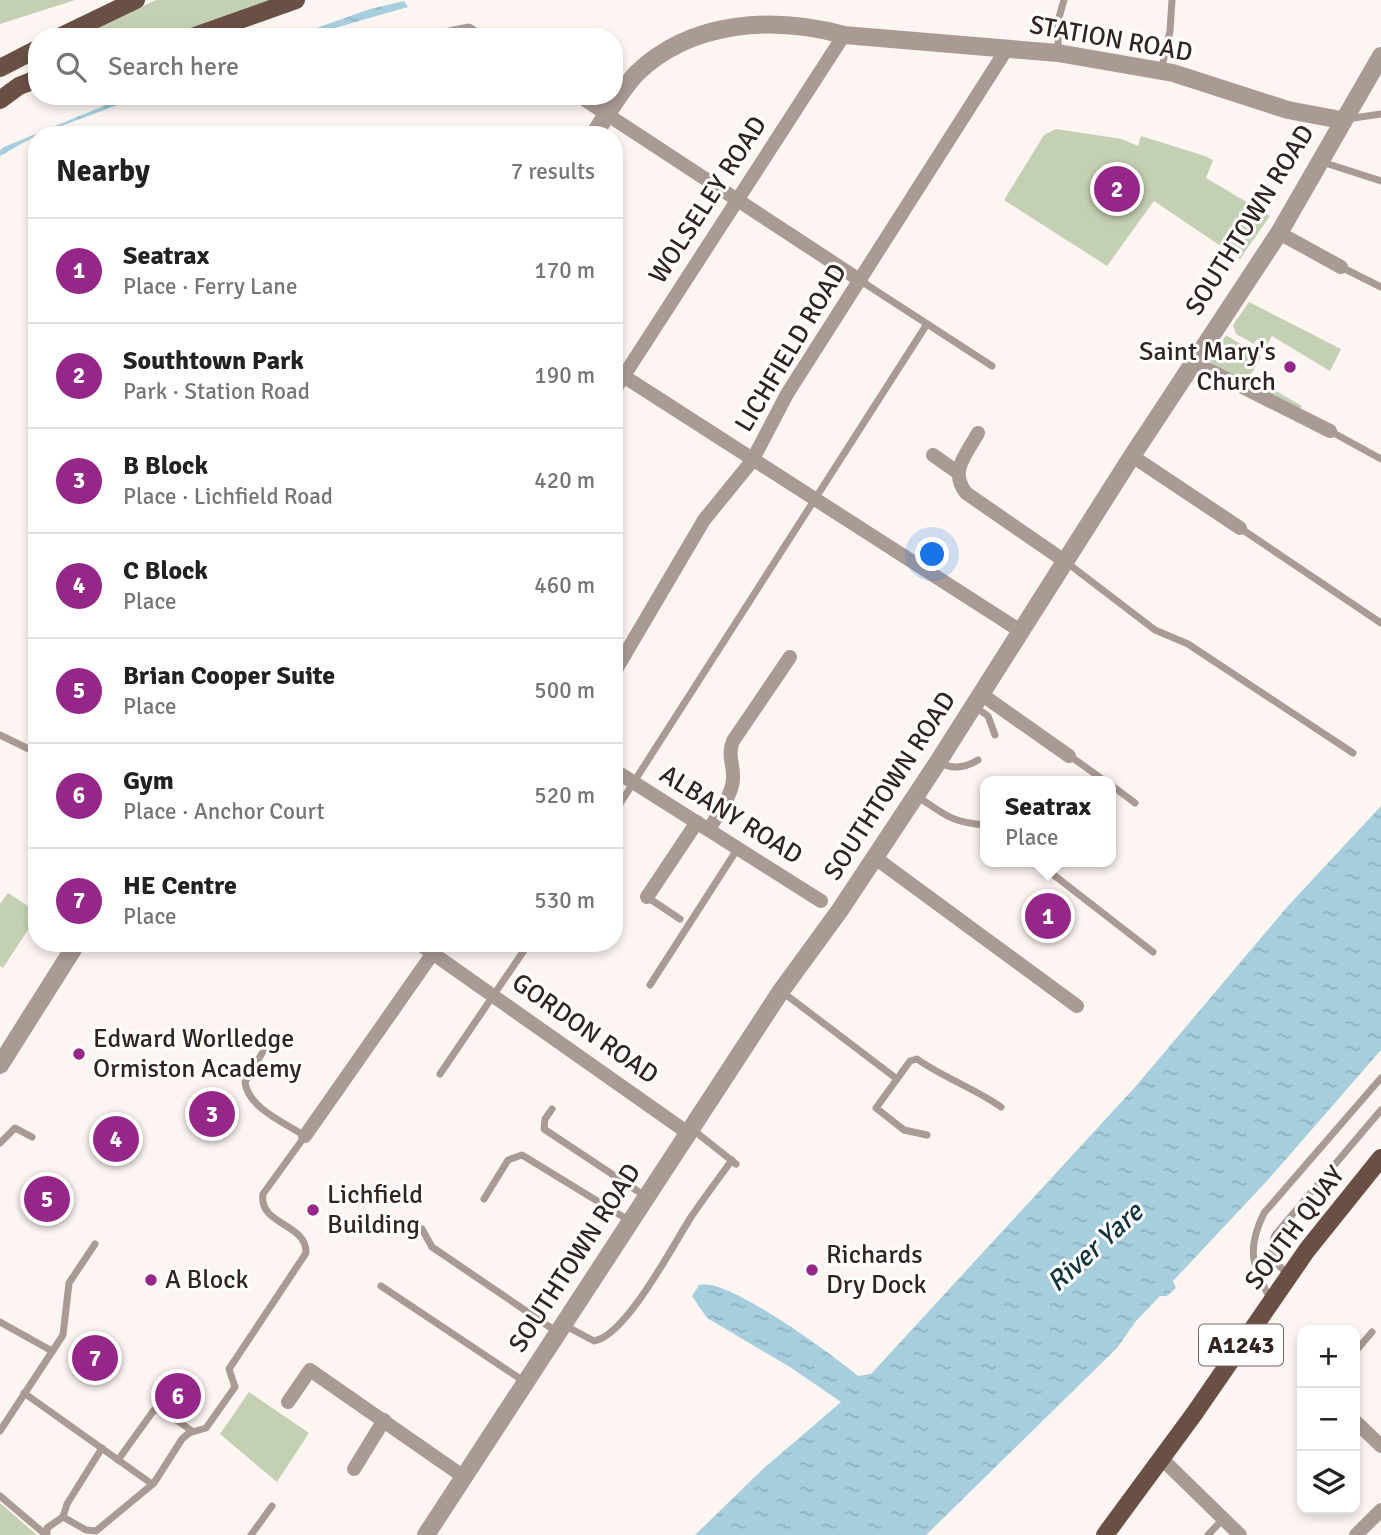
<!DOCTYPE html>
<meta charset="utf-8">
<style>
:root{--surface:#fff;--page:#f6f6f6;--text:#222;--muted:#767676;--line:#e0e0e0;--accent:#942788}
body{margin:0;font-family:Signika,sans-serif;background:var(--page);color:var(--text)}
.controls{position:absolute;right:21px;bottom:21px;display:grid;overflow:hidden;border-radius:14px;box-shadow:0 4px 10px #0003}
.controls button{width:63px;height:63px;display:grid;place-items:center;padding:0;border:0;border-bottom:2px solid var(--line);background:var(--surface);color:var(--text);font:35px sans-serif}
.you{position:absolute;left:933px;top:555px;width:24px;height:24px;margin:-18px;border:5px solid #fff;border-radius:50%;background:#1a73e8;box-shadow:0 0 0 10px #1a73e833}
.badge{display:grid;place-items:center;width:46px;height:46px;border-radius:50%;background:var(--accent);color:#fff;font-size:23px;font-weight:700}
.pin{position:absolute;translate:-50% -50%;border:4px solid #fff;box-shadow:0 2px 7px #0006}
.popup{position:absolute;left:980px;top:776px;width:136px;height:91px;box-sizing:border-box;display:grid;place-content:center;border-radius:14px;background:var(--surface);filter:drop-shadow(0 2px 5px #0005);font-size:23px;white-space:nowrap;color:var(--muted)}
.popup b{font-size:26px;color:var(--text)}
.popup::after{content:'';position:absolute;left:50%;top:100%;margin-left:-14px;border:14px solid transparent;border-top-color:var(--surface)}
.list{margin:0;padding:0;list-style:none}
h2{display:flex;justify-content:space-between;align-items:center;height:91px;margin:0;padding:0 28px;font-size:30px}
h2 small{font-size:23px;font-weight:400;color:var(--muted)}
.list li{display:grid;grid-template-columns:46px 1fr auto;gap:21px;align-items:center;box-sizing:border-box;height:105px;padding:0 28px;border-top:2px solid var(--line)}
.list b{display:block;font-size:26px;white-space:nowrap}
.list p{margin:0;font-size:23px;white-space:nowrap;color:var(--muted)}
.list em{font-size:23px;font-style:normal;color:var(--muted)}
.icon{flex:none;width:38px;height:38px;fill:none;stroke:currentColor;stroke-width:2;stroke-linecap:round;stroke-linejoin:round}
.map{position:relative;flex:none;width:1381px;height:1535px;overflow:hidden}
.search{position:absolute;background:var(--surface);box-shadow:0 4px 10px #0003;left:28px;top:28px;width:595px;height:77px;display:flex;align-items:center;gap:18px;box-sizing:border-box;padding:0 24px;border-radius:28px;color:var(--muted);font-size:26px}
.panel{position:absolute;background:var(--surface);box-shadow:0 4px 10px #0003;left:28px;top:126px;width:595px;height:826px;border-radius:28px}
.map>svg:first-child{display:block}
</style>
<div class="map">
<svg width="1381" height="1535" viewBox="0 0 1381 1535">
<defs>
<pattern id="water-ripples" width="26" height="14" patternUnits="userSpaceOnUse" patternTransform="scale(1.75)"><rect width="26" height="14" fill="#a6cedd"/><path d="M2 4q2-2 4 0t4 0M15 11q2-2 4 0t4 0" fill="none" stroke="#8fb1bd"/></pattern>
</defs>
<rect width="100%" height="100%" fill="#fdf5f2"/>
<g fill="#c4d0b3">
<path d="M0,0H75L0,24Z"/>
<path d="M156,0H270L166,37H82V34Z"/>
<path d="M1056,129L1122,139L1138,146L1141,136L1205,156L1213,160L1206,178L1270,216L1240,259L1154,201L1107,266L1004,200L1044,135Z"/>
<path d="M1249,302L1341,349L1330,371L1272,336L1267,345L1257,339L1254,344L1236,334L1233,325Z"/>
<path d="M1226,335L1261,357L1250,376L1302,406L1298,412L1212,364L1210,361Z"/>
<path d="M8,893L37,912V916L3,968L0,966V904Z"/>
<path d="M249,1392L309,1433L277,1482L220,1434Z"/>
<path d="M0,1503L37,1535H0Z"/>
</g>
<g fill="url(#water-ripples)">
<path d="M404,1L408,7L303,37H291L370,9Z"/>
<path d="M128,96H142L37,135L0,156V150L4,147Z"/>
<path d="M1381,806V1050L1266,1182L1173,1281L1176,1288L1167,1296H1160L1136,1321L1117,1348L926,1535H695L763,1469L841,1402L790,1367L707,1318L692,1296L699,1285C725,1275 834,1356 858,1376L871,1374L1136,1086L1287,907Z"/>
</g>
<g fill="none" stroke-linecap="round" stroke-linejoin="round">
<g stroke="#aa9a94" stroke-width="7">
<path d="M449,31L469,27L485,37"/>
<path d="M1058,51V21L1064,0"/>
<path d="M1161,71L1170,31L1172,0"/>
<path d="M1347,119L1381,114"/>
<path d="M1322,162L1381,181"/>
<path d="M1341,267L1381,287"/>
<path d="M861,281L992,366"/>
<path d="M1330,431L1381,459"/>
<path d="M1240,528L1381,623"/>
<path d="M1066,562L1155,630L1188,644L1353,753"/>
<path d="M974,706L988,716L995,735"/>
<path d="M0,735L37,753"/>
<path d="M1070,756L1105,781"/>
<path d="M938,762C952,770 965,768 978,760"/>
<path d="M1111,785L1135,803"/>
<path d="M916,796C946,814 948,822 985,825"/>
<path d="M614,813L927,324"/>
<path d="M1037,862L1153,952"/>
<path d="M647,897L680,919"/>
<path d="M650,985L738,848"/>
<path d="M781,991L897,1079L876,1108L904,1130L927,1135"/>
<path d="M440,1074L529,943"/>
<path d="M897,1079L910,1061L917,1059C944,1078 974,1088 1001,1107"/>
<path d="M552,1109L545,1119L544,1129L645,1196"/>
<path d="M692,1129L736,1164"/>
<path d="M0,1143L15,1128L32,1137"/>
<path d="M484,1199L508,1160L522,1155L630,1221"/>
<path d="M422,1229L432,1247L557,1332"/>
<path d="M1289,1274C1273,1263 1268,1254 1275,1235L1381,1110"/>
<path d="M381,1286L525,1382"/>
<path d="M1271,1300C1252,1265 1246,1250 1264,1213L1381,1078"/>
<path d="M0,1322L52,1351"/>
<path d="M564,1325L594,1341C626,1336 673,1245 691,1217C704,1198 718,1179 732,1160"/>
<path d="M1355,1352L1372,1332"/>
<path d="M24,1393L152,1484"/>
<path d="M0,1431L63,1335L69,1283L95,1244"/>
<path d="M118,1460L154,1410H162L192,1431"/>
<path d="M0,1496L46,1535"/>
<path d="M63,1517L67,1504L102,1448"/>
<path d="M47,1535V1528L63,1517L86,1530L96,1531L154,1483L182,1439L189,1433L206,1428L235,1387L229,1369L306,1253C307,1223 258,1225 263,1194L305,1136C285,1123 248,1108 245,1082L264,1050"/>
<path d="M251,1535L272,1506"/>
<path d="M1208,1535L1223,1519"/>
</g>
<g stroke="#aa9a94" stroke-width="14">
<path d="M579,96L861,281"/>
<path d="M1279,233L1341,267"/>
<path d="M1193,362L1330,431"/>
<path d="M614,370L1022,632"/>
<path d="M614,391L844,35"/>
<path d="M978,433C966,455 949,471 966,493L1066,562"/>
<path d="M933,455L957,472"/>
<path d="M1132,456L1240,528"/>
<path d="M614,673L704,520L752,461L787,394L1008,47"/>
<path d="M981,694L1069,756"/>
<path d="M614,770L821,901"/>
<path d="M709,830C717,815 732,796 733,779C734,764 727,756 733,741L790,657"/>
<path d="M874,857L1077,1006"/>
<path d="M647,897L697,822"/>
<path d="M418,943L688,1133"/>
<path d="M305,1136L440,943"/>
<path d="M288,1402L310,1370L464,1477"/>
<path d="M1355,1421L1381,1446"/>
<path d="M1162,1459L1240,1535"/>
<path d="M354,1469L384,1420"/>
<path d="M1356,1535L1381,1510"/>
</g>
<g stroke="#aa9a94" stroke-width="18">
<path d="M594,135C607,114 620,91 637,73C692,20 774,16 844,35L1058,53L1173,73L1288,110L1341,120"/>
<path d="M0,1065L77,943"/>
<path d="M426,1535L781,991L840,910L938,762L1132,456L1279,233L1381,56"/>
</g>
<g stroke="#6a4f44" stroke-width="18">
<path d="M59,37L136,0"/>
<path d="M192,37L296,0"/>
<path d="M0,68L37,49"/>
<path d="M0,100L19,86L37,79"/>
<path d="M1105,1535L1194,1414L1307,1250L1381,1158"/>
</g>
</g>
<g fill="#942788" stroke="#fff" stroke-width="2.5">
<circle cx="1290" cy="367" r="7"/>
<circle cx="79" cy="1054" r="7"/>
<circle cx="313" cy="1210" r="7"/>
<circle cx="812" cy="1270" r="7"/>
<circle cx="151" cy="1280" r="7"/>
</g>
<g text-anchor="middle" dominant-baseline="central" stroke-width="6" stroke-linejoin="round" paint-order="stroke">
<rect fill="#fff" stroke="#706662" stroke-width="2" x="1199" y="1324.5" width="84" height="41" rx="5"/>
<g font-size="24" font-weight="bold" fill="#32241e">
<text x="1241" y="1345">A1243</text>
</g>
<g font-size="26" fill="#32241e" stroke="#fff">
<text transform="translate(1111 39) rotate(10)">STATION ROAD</text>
<text transform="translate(708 200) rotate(-57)">WOLSELEY ROAD</text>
<text transform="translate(1250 220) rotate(-58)">SOUTHTOWN ROAD</text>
<text transform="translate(791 348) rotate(-59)">LICHFIELD ROAD</text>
<text transform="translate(890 786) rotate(-57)">SOUTHTOWN ROAD</text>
<text transform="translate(731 815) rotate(32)">ALBANY ROAD</text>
<text transform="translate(585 1029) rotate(35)">GORDON ROAD</text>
<text transform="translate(1295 1228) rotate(-53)">SOUTH QUAY</text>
<text transform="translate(575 1258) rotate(-57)">SOUTHTOWN ROAD</text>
</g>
<g font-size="26" fill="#32241e" stroke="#fff" text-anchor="start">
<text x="1276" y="352" text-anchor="end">Saint Mary's<tspan x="1276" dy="30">Church</tspan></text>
<text x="93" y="1039">Edward Worlledge<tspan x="93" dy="30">Ormiston Academy</tspan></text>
<text x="327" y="1195">Lichfield<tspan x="327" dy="30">Building</tspan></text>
<text x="826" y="1255">Richards<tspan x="826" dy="30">Dry Dock</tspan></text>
<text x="165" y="1280">A Block</text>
</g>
<g font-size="28" font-style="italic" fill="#0f3440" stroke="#fff">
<text transform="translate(1095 1247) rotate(-42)">River Yare</text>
</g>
</g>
</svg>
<div class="controls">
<button>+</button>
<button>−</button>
<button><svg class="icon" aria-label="layers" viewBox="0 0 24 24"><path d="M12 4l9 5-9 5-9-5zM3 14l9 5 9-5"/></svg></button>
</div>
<div class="you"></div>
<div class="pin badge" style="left:1048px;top:916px">1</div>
<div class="popup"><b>Seatrax</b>Place</div>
<div class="pin badge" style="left:1117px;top:189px">2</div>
<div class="pin badge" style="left:212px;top:1114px">3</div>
<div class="pin badge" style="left:116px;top:1139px">4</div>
<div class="pin badge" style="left:47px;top:1199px">5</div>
<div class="pin badge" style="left:178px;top:1396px">6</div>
<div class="pin badge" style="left:95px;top:1358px">7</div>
<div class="search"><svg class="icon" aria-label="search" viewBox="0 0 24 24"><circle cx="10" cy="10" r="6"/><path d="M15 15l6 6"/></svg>Search here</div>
<section class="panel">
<h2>Nearby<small>7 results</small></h2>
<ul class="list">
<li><span class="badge">1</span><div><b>Seatrax</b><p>Place · Ferry Lane</p></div><em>170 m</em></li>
<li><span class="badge">2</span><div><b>Southtown Park</b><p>Park · Station Road</p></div><em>190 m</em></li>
<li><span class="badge">3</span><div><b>B Block</b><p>Place · Lichfield Road</p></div><em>420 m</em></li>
<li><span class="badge">4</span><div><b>C Block</b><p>Place</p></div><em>460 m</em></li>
<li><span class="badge">5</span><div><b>Brian Cooper Suite</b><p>Place</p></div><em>500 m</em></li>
<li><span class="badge">6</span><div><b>Gym</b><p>Place · Anchor Court</p></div><em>520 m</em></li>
<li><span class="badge">7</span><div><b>HE Centre</b><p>Place</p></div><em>530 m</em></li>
</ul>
</section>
</div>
